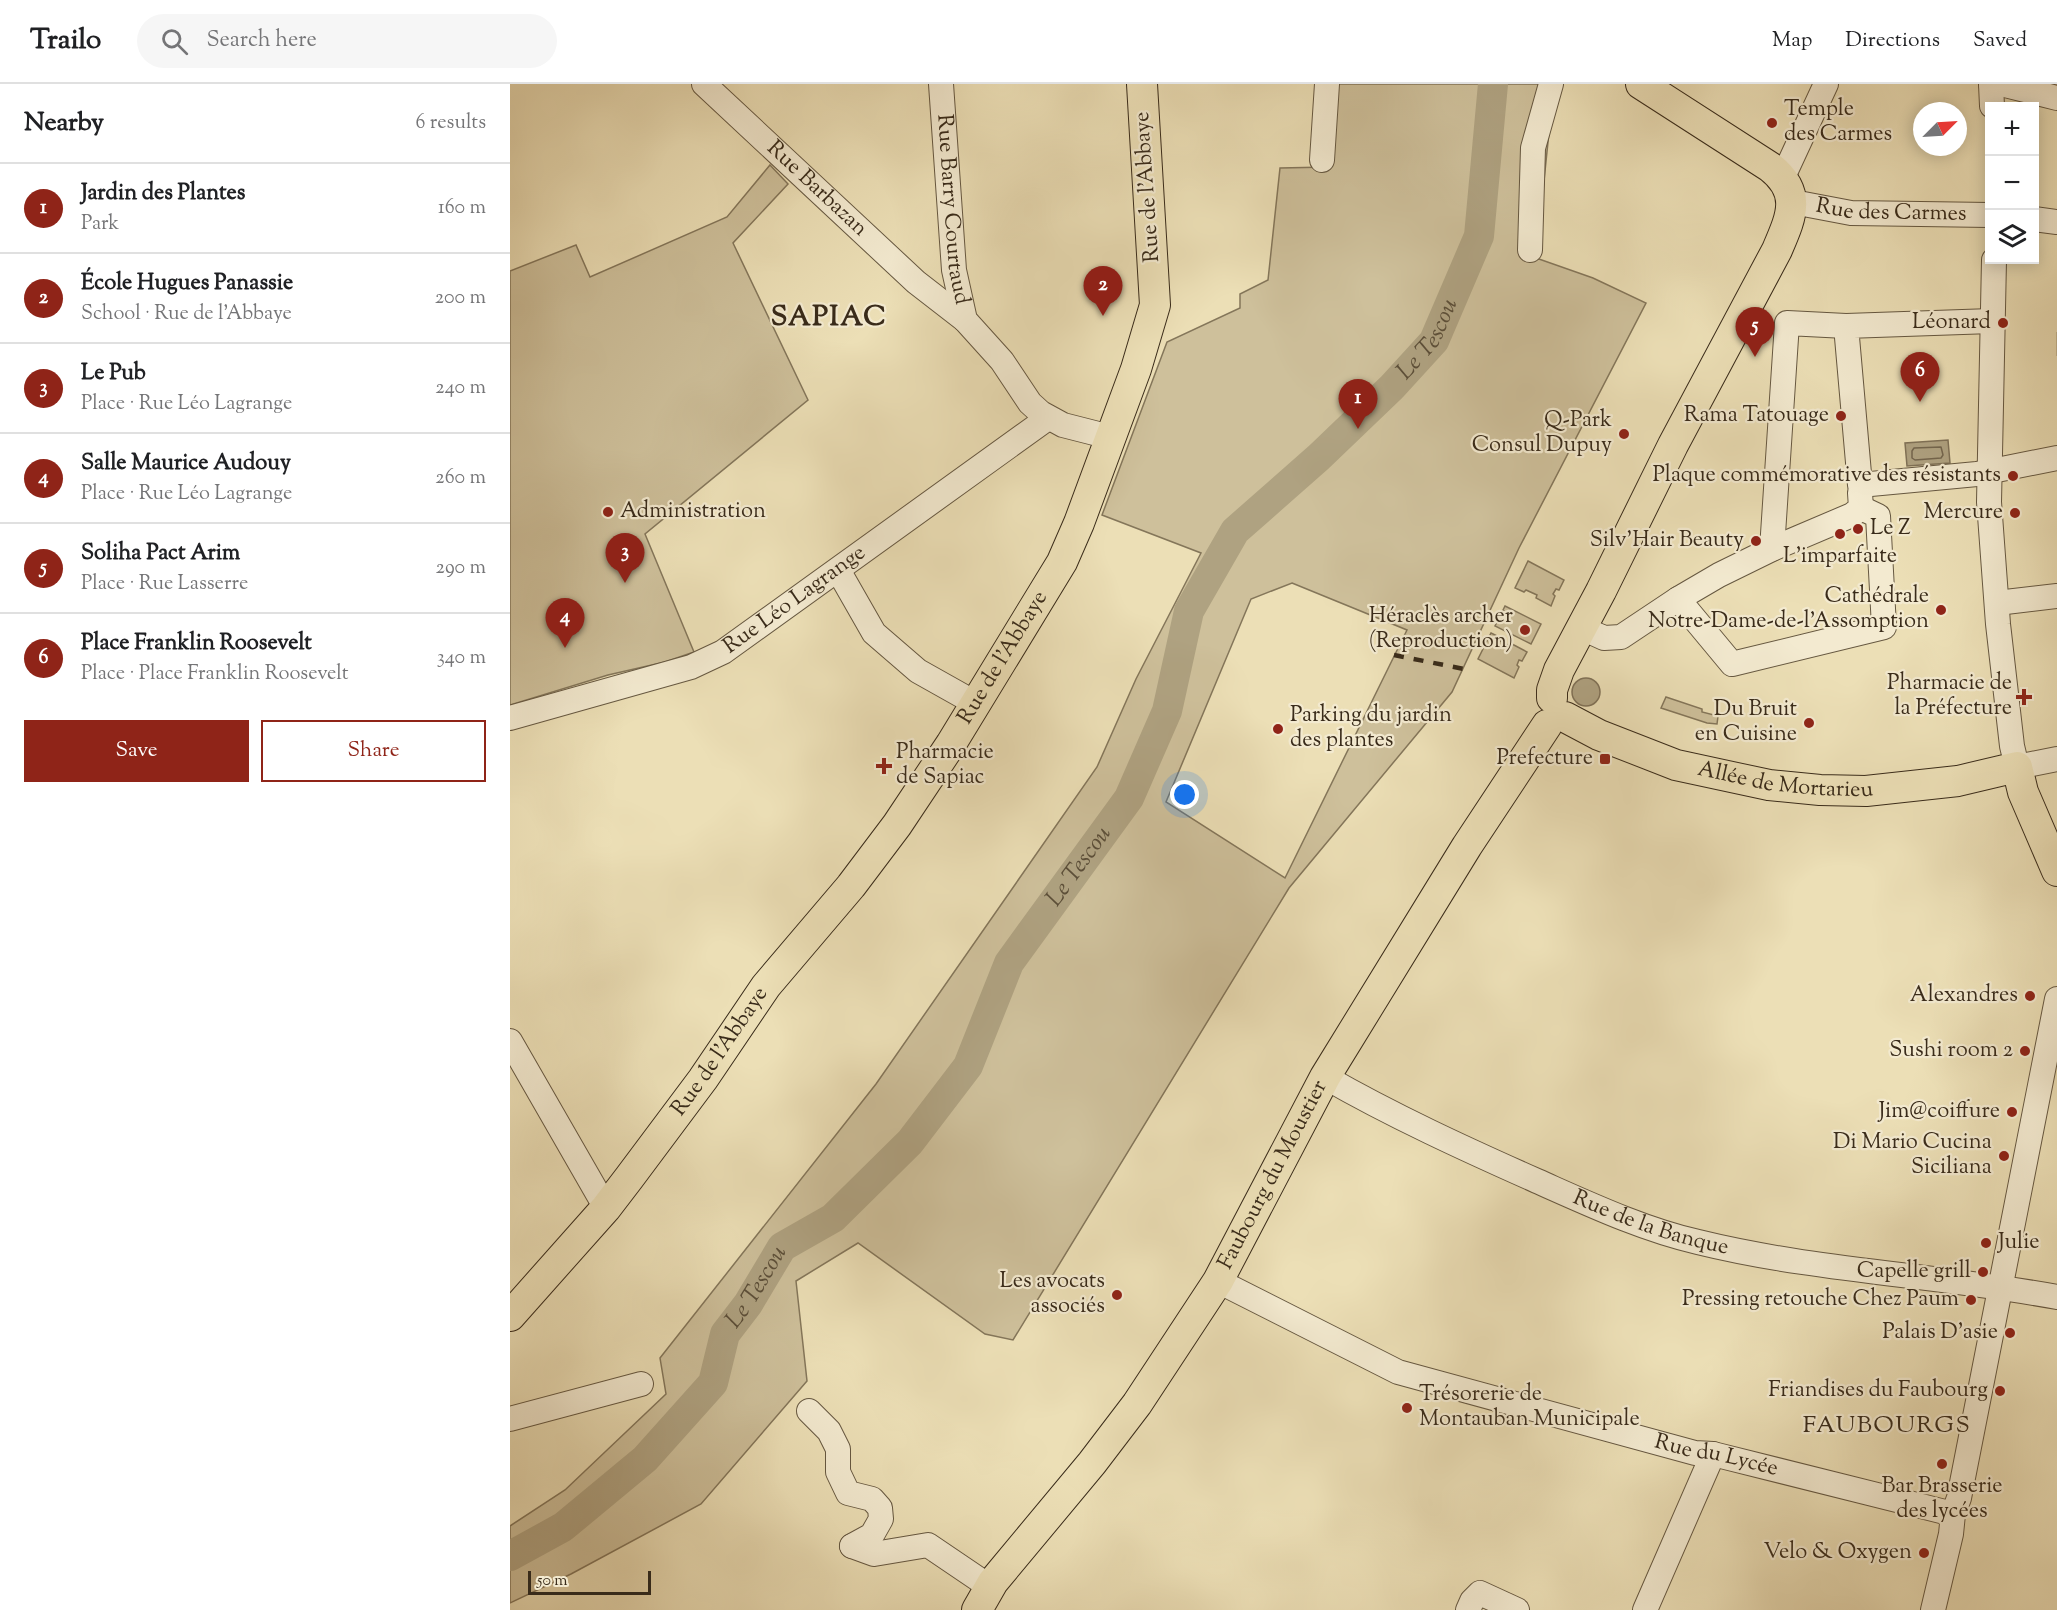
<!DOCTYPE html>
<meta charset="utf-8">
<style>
:root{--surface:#fff;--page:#f6f6f6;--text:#202124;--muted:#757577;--line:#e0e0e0;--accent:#8f2418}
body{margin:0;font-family:"Sorts Mill Goudy",serif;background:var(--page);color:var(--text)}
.controls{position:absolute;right:18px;top:18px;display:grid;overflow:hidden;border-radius:0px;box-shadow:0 3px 15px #0003}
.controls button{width:54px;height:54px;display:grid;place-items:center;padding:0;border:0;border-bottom:2px solid var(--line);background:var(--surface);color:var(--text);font:30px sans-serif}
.compass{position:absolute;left:1403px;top:18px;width:54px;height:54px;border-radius:50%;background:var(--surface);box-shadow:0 3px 15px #0003;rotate:66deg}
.scale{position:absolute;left:18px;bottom:15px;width:123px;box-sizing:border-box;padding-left:6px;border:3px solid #392b1a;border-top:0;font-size:16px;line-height:21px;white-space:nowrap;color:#392b1a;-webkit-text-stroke:4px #f3ead0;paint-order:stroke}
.you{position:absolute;left:675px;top:711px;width:21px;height:21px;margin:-15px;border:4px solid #fff;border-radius:50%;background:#1a73e8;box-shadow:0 0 0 9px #1a73e833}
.badge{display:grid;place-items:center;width:39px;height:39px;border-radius:50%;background:var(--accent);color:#fff;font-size:20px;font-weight:700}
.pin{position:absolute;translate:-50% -50px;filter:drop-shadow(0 2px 3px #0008)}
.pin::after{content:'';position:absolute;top:32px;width:21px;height:18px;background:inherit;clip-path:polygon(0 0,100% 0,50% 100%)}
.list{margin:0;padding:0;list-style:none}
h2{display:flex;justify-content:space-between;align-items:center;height:78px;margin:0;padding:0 24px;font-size:26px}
h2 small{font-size:20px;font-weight:400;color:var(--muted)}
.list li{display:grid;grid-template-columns:39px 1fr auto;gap:18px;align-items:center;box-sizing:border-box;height:90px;padding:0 24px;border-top:2px solid var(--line)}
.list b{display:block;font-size:22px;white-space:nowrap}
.list p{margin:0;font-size:20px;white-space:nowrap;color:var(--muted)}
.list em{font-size:20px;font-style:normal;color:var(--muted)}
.actions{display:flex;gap:12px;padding:18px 24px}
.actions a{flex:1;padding:14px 0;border:2px solid var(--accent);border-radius:0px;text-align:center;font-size:21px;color:var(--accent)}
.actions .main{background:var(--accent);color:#fff}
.icon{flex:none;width:33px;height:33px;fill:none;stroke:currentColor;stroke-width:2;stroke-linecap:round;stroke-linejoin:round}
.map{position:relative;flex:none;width:1547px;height:1526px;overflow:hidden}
header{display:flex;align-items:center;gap:36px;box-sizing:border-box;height:84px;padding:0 30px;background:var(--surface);border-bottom:2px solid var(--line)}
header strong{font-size:28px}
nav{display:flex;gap:33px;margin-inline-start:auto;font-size:21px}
.search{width:420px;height:54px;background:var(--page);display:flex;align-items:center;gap:15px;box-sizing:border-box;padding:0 21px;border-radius:33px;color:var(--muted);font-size:22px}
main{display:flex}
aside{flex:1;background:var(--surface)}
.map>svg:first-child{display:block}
</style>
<header>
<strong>Trailo</strong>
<div class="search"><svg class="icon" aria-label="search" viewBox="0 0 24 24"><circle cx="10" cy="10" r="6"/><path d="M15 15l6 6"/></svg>Search here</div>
<nav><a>Map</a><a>Directions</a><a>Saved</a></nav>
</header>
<main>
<aside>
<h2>Nearby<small>6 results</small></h2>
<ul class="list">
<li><span class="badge">1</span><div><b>Jardin des Plantes</b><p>Park</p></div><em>160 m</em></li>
<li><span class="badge">2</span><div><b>École Hugues Panassie</b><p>School · Rue de l'Abbaye</p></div><em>200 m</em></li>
<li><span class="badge">3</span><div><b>Le Pub</b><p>Place · Rue Léo Lagrange</p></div><em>240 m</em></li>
<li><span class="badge">4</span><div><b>Salle Maurice Audouy</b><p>Place · Rue Léo Lagrange</p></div><em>260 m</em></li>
<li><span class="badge">5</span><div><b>Soliha Pact Arim</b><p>Place · Rue Lasserre</p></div><em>290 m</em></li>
<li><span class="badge">6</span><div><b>Place Franklin Roosevelt</b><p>Place · Place Franklin Roosevelt</p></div><em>340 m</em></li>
</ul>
<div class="actions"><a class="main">Save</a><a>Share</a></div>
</aside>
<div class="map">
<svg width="1547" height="1526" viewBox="0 0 1547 1526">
<rect width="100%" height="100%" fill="#ecdfb6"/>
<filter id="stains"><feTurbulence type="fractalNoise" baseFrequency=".00333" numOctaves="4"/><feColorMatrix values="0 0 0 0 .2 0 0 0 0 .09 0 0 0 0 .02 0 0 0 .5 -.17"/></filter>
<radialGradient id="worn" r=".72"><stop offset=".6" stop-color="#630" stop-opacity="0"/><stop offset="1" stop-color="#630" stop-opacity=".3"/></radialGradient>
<g fill="#cec09b" stroke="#84765a" stroke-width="1.5" fill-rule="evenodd">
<path d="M825,0H1044L1026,174L1083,194L1136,219L1009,464L942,608L779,804L503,1256L475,1250L348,1159L286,1197L297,1297L191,1420L61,1490L0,1519V1442L55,1406L156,1310L150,1274L366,1000L587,683L626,595L691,469L592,431L657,258L730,224V210L758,196L770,84L819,83ZM782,499L897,546L775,794L656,718L741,515Z"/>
<path d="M260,81L278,100L223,159L298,316L135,450L184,568L155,578L98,591L0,621V187L66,161L80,193L217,133Z"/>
<path d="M1018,477L1054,496L1049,506L1046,505L1043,510L1045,512L1041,522L1026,514L1027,511L1016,506L1014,508L1005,504Z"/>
<path d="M995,522L1031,540L1021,560L985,542L987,538L990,539L995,528L993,526Z"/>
<path d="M981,549L991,554L990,557L1000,562L1002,560L1017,568L1012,577L1009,576L1007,581L1009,583L1004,594L968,575Z"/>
<path d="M1156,613L1192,625V628L1208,632L1207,640L1197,639L1151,624Z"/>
</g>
<g fill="#afa281" stroke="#807258" stroke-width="1.5">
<path d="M1438,356L1440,379L1397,382L1395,359Z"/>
<circle cx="1076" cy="608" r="14"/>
</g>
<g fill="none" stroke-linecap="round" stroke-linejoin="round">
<path stroke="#74664e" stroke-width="1.5" d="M1431,363L1433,371L1431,374L1405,376L1402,374V367L1404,364Z"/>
<path stroke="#afa281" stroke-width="30" id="s1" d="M0,1472L53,1443L135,1375L203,1299L215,1250L238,1220L272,1163L323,1134L400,1058L458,982L499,879L619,714L657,627L679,527L725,447L809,373L882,303L924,257L969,152L983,0"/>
<path stroke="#c8bb97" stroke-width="24" stroke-dasharray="24 12" stroke-linecap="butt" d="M1546,260H1547"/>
<defs>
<g id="minor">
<path id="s2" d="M194,0L406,198L455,236"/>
<path id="s3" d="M431,0L444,186L455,236L492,277L520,319L531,329L553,341L600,353"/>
<path d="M1481,0L1495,1L1547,14"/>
<path d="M1481,0L1482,22"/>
<path d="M812,76L817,0"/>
<path d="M1273,93L1316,0"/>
<path id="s4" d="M1283,118L1341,129L1480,131"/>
<path d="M1524,135L1547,138"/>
<path d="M1020,166L1023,64L1041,0"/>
<path d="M1484,176L1479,418L1488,540L1502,662L1507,683L1547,675"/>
<path d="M1482,237L1336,242L1350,401L1467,390L1547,374"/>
<path d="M1262,465L1277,239L1336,242"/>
<path d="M328,486L364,549L408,587L465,619"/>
<path d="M1168,515L1222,580L1374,543L1368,432L1351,424"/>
<path d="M1487,519L1547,512"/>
<path d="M1072,544L1094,554L1111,553L1168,515L1209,491L1262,465L1342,431L1351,424L1350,409"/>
<path id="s5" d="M0,634L181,583L213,568L538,334"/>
<path d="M0,957L96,1124"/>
<path id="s6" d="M815,993C883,1032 955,1065 1027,1097C1079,1120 1132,1145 1188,1158C1306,1187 1428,1191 1547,1213"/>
<path id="s7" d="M708,1197L888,1288L1185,1369L1203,1370L1443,1430"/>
<path d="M299,1327L319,1347L328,1365V1388L338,1409L362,1415L370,1424L371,1435L362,1451L342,1462"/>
<path d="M0,1335L131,1300"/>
<path d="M342,1462L364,1470L418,1461L480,1503"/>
<path d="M958,1526L962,1517L970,1509L1007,1526"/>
<path d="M1135,1526L1203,1370"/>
<path d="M1423,1526L1441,1450L1443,1430L1449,1414L1547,915"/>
</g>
<g id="major">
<path d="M1042,614V606L1049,586L1091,507L1163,361L1267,166C1281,133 1293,109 1260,83L1131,0"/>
<path id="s8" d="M1055,633L1089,651L1166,681L1259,701L1310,706L1356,707L1448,697L1507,683L1513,708L1547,787"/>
<path id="s9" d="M0,1232L96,1124L119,1094L193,995L256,902L341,802L387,741L441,660L552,478L569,439L626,285L645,221L632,0"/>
<path id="s10" d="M467,1526L483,1498L582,1379L627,1320L708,1197L815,993L957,762L1037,641"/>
</g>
</defs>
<use href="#minor" stroke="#665841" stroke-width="26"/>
<use href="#major" stroke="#392b1a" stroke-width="32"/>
<use href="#minor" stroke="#f3ead0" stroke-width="24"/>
<use href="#major" stroke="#ecdfb6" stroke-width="30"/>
<path stroke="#392b1a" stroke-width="4.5" stroke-dasharray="10 10" stroke-linecap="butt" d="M884,571L954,585"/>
</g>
<g fill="#8f2418" stroke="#f3ead0" stroke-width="2">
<circle cx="1262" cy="39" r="6"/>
<circle cx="1493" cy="239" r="6"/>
<circle cx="1331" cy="332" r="6"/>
<circle cx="1114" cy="350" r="6"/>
<circle cx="1503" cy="392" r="6"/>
<circle cx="98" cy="428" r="6"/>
<circle cx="1505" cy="429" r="6"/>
<circle cx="1348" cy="445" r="6"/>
<circle cx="1330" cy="450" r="6"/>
<circle cx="1246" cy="457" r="6"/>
<circle cx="1431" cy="526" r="6"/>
<circle cx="1015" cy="546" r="6"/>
<path d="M1511 604h6v6h6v6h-6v6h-6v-6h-6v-6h6z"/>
<circle cx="1299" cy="639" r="6"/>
<circle cx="768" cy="645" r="6"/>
<rect x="1089" y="669" width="12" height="12" rx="3"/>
<path d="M371 673h6v6h6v6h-6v6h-6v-6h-6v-6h6z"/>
<circle cx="1520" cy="912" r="6"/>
<circle cx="1515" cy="967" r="6"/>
<circle cx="1502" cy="1028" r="6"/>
<circle cx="1494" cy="1072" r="6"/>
<circle cx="1476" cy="1159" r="6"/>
<circle cx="1473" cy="1188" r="6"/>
<circle cx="607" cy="1211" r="6"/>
<circle cx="1461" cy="1216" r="6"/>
<circle cx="1500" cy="1249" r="6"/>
<circle cx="1490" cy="1307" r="6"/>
<circle cx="897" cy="1324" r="6"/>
<circle cx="1432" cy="1380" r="6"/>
<circle cx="1414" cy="1469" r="6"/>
</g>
<g text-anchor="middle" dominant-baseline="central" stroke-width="4.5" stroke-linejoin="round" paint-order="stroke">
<g font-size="22" fill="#392b1a" stroke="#f3ead0" text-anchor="end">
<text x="1274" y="26" text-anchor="start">Temple<tspan x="1274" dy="25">des Carmes</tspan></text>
<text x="1481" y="239">Léonard</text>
<text x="1319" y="332">Rama Tatouage</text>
<text x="1102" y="337">Q-Park<tspan x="1102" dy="25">Consul Dupuy</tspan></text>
<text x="1491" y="392">Plaque commémorative des résistants</text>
<text x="110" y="428" text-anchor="start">Administration</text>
<text x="1493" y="429">Mercure</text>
<text x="1360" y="445" text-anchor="start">Le Z</text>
<text x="1234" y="457">Silv'Hair Beauty</text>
<text x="1330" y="473" text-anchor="middle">L'imparfaite</text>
<text x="1419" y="513">Cathédrale<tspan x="1419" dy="25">Notre-Dame-de-l'Assomption</tspan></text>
<text x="1003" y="533">Héraclès archer<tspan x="1003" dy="25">(Reproduction)</tspan></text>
<text x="1502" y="600">Pharmacie de<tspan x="1502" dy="25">la Préfecture</tspan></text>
<text x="1287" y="626">Du Bruit<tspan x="1287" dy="25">en Cuisine</tspan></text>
<text x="780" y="632" text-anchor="start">Parking du jardin<tspan x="780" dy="25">des plantes</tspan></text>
<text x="386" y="669" text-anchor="start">Pharmacie<tspan x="386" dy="25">de Sapiac</tspan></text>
<text x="1083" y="675">Prefecture</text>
<text x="1508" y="912">Alexandres</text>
<text x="1503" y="967">Sushi room 2</text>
<text x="1490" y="1028">Jim@coiffure</text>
<text x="1482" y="1059">Di Mario Cucina<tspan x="1482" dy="25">Siciliana</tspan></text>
<text x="1488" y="1159" text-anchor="start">Julie</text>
<text x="1461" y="1188">Capelle grill</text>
<text x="595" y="1198">Les avocats<tspan x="595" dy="25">associés</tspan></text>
<text x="1449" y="1216">Pressing retouche Chez Paum</text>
<text x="1488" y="1249">Palais D'asie</text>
<text x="1478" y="1307">Friandises du Faubourg</text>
<text x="909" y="1311" text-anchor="start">Trésorerie de<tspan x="909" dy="25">Montauban Municipale</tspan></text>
<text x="1432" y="1403" text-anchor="middle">Bar Brasserie<tspan x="1432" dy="25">des lycées</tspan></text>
<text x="1402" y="1469">Velo &amp; Oxygen</text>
</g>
<g font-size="22" fill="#392b1a" stroke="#f3ead0">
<text transform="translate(638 103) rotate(-94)">Rue de l'Abbaye</text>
<text stroke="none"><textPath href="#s2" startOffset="154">Rue Barbazan</textPath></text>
<text stroke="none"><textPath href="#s3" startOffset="126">Rue Barry Courtaud</textPath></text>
<text stroke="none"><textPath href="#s4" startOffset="99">Rue des Carmes</textPath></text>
<text stroke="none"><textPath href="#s5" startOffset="312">Rue Léo Lagrange</textPath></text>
<text stroke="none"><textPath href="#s9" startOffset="824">Rue de l'Abbaye</textPath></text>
<text stroke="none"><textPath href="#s8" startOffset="232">Allée de Mortarieu</textPath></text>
<text stroke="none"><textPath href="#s9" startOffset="338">Rue de l'Abbaye</textPath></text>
<text stroke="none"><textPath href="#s10" startOffset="528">Faubourg du Moustier</textPath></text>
<text stroke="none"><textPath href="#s6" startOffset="358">Rue de la Banque</textPath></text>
<text stroke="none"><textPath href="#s7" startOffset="531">Rue du Lycée</textPath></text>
</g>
<g font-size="24" font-style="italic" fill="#5c4f39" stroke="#f3ead0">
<text stroke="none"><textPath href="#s1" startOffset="1564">Le Tescou</textPath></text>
<text stroke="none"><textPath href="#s1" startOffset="916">Le Tescou</textPath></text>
<text stroke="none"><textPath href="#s1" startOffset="376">Le Tescou</textPath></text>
</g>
<g font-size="24" letter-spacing="1.5" fill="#392b1a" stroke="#f3ead0">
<text x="1377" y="1342">FAUBOURGS</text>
</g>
<g font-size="28" font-weight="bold" letter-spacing="1.5" fill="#392b1a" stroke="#f3ead0">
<text x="319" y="234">SAPIAC</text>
</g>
</g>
<rect width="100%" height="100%" filter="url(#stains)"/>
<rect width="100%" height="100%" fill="url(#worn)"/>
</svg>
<div class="controls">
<button>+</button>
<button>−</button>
<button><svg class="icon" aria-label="layers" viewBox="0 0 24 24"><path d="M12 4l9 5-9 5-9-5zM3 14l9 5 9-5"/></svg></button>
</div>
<svg class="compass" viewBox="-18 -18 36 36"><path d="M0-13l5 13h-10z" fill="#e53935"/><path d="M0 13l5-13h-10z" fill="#757577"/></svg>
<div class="scale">50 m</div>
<div class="you"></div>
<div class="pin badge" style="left:848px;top:345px">1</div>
<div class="pin badge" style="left:593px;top:232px">2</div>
<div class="pin badge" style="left:115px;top:499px">3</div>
<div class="pin badge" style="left:55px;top:564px">4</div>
<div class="pin badge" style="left:1245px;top:273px">5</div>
<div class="pin badge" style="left:1410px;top:318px">6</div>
</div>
</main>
